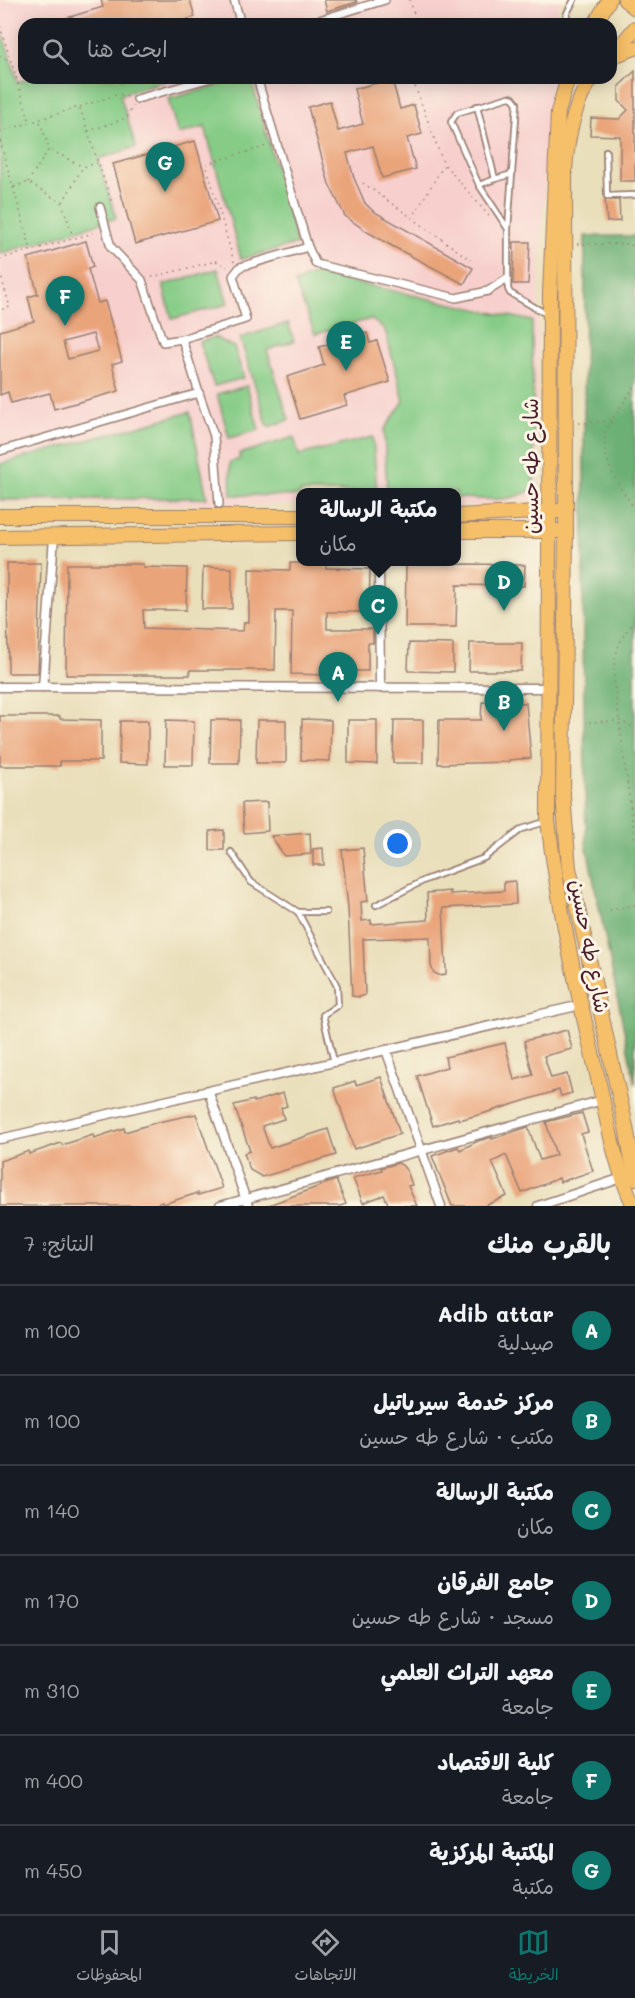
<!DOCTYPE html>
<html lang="ar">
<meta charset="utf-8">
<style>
:root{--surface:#171b24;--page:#20242c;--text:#f1f3f6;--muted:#9ea1a6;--line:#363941;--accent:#0f766e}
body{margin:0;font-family:Mali,"Playpen Sans Arabic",sans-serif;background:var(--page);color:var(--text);direction:rtl}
.you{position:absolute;left:398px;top:844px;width:21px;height:21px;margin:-15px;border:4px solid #fff;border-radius:50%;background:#1a73e8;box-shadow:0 0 0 9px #1a73e833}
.badge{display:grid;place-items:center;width:39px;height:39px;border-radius:50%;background:var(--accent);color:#fff;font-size:20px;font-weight:700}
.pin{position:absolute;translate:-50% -50px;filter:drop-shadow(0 2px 3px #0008)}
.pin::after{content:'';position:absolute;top:32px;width:21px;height:18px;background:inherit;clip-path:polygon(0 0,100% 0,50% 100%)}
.popup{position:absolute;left:296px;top:488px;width:165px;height:78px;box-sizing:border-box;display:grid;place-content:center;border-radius:12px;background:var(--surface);filter:drop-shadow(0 2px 4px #0005);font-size:20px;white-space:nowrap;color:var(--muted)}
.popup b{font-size:22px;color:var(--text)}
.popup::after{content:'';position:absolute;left:50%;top:100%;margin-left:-12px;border:12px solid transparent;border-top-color:var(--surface)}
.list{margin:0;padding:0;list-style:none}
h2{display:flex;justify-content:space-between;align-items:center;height:78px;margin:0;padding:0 24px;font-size:26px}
h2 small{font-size:20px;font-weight:400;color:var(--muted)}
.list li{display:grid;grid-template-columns:39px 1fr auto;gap:18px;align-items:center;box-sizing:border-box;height:90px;padding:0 24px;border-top:2px solid var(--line)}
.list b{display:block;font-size:22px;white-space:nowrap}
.list p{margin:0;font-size:20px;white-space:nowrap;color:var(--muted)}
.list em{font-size:20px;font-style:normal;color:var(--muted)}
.icon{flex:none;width:33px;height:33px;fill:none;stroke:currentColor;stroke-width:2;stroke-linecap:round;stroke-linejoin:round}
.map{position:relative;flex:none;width:635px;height:1206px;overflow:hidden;direction:ltr}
.search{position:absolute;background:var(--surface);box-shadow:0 3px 15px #0003;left:18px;right:18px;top:18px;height:66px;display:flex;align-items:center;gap:15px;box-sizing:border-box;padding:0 21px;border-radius:18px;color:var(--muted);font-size:22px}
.sheet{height:708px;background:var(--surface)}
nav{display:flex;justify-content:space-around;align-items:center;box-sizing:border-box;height:84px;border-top:2px solid var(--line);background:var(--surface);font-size:16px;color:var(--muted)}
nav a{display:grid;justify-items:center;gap:3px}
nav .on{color:var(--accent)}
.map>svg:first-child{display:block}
</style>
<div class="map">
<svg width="635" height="1206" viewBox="0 0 635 1206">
<rect width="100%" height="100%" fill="#fcf5e5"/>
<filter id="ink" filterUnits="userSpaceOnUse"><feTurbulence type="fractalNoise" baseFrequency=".0167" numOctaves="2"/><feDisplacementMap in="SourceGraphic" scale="12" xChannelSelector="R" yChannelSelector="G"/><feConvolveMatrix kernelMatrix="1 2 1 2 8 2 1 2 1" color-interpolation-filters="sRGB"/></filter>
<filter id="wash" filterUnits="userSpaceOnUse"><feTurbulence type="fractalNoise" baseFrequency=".008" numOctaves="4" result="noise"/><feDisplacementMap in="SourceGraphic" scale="24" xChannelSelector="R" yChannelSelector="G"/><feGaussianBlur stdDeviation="1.35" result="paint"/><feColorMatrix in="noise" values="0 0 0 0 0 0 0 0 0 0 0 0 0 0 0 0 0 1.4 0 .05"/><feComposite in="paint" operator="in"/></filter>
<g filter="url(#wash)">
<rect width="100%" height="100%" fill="#eadfbb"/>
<path fill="#f7d0ce" d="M0,0H563L558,6L556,24H24V78H551L538,309L537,498L492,506H456V492H300V505L0,503Z"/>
<g fill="#86cc87" stroke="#687659" stroke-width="1.5">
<path d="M0,26L18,82L31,78H173L120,95L136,147L98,159L116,218L0,254Z"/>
<path d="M245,78H251L297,244L241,259L205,127L178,134L168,99Z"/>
<path d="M218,269L228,304L172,319L163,285Z"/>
<path d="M315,274L532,321L534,488C514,504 480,498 456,498V492H387L384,430L404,401L385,330L371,319L315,334L295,283Z"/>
<path d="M288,323L294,341L267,350L289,420L268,427L240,338Z"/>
<path d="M214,337L234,347L244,378L214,386L199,342Z"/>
<path d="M247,386L259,430L229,438L217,394Z"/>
<path d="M190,412L207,498L0,500V464Z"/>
<path d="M294,437L299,455L373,437L377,492H300V496L231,495L230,462L240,459L239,454Z"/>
</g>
<path fill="#6cb074" stroke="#5b6850" stroke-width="1.5" d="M585,236H635V1084L586,843L583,636Z"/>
<g id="blocks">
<g fill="#eaa47a" fill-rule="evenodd">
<path d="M101,0H190L195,17L172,24H53V22L103,7Z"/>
<path d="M324,0H356L357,2L327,11Z"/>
<path d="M635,71V181H620V136L590,135L591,118L619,119L628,110L619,101V86Z"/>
<path d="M392,79L400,109L414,105L422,134L407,138L416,169L382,178L373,146L347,153L354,178L365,203L373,211L473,268L464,284L392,246L366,231L345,216L329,184L308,107L330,101L338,131L363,124L354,89Z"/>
<path d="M195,141L218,221L135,244L113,164Z"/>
<path d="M605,200H619L620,221L607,222Z"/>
<path d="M86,241L93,267L88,269L98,303L105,301L122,361L112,364L119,391L54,409L50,393L11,403L8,392L0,395V331L34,321L28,297L38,294L28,258ZM93,334L98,351L68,359L63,342Z"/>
<path d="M514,242H530L528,284H513Z"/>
<path d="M367,333L370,343L377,341L390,382L344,396L347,405L300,419L287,377L324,365L319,347Z"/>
<path d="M7,563H41L38,673H8Z"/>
<path d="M290,563H326V568L370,569L369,612H327V629H373V643H368V671H327L326,675L291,674L292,611H276L275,670H190V675H66L67,564H143V567L187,568L186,610H143L144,628L243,631L244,622H249V569L290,570Z"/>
<path d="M468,564L525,565L524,586L457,585L456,627H405L406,565Z"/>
<path d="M203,567L232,568V609H202Z"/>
<path d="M409,643L453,644V672L408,671Z"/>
<path d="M470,643H522L521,671H469Z"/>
<path d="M482,702L526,703L531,758L509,760V762L438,764L439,720H481Z"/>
<path d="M0,716H60V719L101,720V761H60V766H0Z"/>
<path d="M302,719L331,720L330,761L301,760Z"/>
<path d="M166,720L194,721L193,765H165Z"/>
<path d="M211,720H240L239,763H210Z"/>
<path d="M257,720H286V763H256Z"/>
<path d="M348,720H377V764L348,763Z"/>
<path d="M394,720H423V763H393Z"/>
<path d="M120,721H148V764L119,763Z"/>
<path d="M267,802L268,831L244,833L242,803Z"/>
<path d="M224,830V850H210V831Z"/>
<path d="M310,833L311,854L284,856L271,836Z"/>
<path d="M323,848L324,865H313V849Z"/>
<path d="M363,848L368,901L361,902L362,921L371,920V924L428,920L427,893L450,891V894L504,891V882L515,881L516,904L443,908L446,969V974L441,976L434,973L431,966L430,937L363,939L365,995L360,997L352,996L348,908L342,850Z"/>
<path d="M567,1030L572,1049L544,1056L551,1078L567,1074L572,1093L561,1096L559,1090L482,1114L459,1120L458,1118L433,1126L417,1076L447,1067L445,1057L505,1043L514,1080L533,1075L524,1041Z"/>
<path d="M381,1077L400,1134L354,1149L334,1088L355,1081L356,1085Z"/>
<path d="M283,1093L287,1106L281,1108L284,1119L262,1126L270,1148L328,1129L336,1155L262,1177L250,1170L244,1153L250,1151L234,1105L254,1100V1102Z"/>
<path d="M582,1113L588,1132L581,1134L593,1171L560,1182L559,1178L522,1193L506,1155L492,1162L507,1196L485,1206H452L432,1156L458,1147L460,1150L478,1141L492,1137V1139L528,1127L540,1160L556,1155L546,1122Z"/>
<path d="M196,1114L222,1188L198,1195V1193L163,1204L162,1202L151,1206H0V1161L29,1151V1154L61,1143L62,1145L93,1135L94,1138L124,1128L125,1132L158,1122Z"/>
<path d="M398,1163L402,1165L407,1171L412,1185L408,1186L417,1206H389L384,1195L363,1203L353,1178L382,1170L381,1168Z"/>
<path d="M336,1180L346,1204L340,1206H266Z"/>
</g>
</g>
</g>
<g filter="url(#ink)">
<use href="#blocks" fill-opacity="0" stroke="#9a7f73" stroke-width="1.5"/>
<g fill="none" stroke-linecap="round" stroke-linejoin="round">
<defs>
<g id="service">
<path d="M565,24L567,13L574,0"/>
<path d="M477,106L495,179L479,185"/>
<path d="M606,151L607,196L635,195"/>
<path d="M495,179L512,174"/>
<path d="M508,229L517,103L513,98L509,97L457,113L451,122L479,185L508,229V289L510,293L548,315"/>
<path d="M231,852L251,882L298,912H326"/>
<path d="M376,905L425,880L484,858L522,829L545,822"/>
<path d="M298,912L337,986L338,1005L323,1015L334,1062"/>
</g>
<g id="pedestrian">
<path d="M234,0L241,24"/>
<path d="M306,24L385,0"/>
<path d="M137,99L211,78"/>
<path d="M100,207L111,247L142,280L163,342L182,339"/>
<path d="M308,247L316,264L456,298L488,291L507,279"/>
<path d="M199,393L182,339L246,319L233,276L240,267L308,247L257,78"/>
<path d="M0,451L199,393L214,436L219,504"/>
</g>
<g id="minor">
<path d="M379,562L380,688"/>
<path d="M0,687L547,688"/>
<path d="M43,687L54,537"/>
<path d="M386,1050L441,1206"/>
<path d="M208,1090L248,1206"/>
<path d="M0,1139L581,1005"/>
<path d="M220,1206L603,1100"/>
<path d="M538,1206L622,1178"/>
</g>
<g id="primary">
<path d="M625,0L635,8"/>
<path d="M595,24L609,0"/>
<path d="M613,56L635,48"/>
<path d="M611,57L635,28"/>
<path d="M568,78L558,112L550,293L548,821C558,906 577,990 597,1074C607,1117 614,1165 634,1206"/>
<path d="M592,78C573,104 567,139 565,171L566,531L563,796L569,868L626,1127L635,1178"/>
<path d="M0,516H300"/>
<path d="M456,516L559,511"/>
<path d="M456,531H558"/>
<path d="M0,537L300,533"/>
</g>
</defs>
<use href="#service" stroke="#9a7f73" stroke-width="8"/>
<use href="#pedestrian" stroke="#9a7f73" stroke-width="10"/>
<use href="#minor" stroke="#9a7f73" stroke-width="11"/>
<use href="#primary" stroke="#9a7f73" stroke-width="16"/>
<g stroke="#9a7f73" stroke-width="1.5" stroke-dasharray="1.5 4.5" stroke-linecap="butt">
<path d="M410,0L417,24"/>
<path d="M0,26L30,122"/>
<path d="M0,56L10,61"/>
<path d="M298,78L300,83"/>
<path d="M80,108L111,201L108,202"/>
<path d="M40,122L49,148"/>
<path d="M88,131L127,118L133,106"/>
<path d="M0,132L120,94L128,97"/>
<path d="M0,141L31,250"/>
<path d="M445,165L489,216"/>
<path d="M28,182L49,149L83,167"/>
<path d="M363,183L471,260"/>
<path d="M14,187L28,182L62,203L73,237"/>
<path d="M63,202L83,167L97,163"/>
<path d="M412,218L444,165L412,78"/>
<path d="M577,244H629L635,248"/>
<path d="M0,259L97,232"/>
<path d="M234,262L206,164L267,146"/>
<path d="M0,273L10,307L0,310"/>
<path d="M152,277L216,261L227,267"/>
<path d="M611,421C592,449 618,485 635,509"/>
<path d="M579,423L611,421L635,386"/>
<path d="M635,621C617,640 614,655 614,681L635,841"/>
<path d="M589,722L620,721L635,728"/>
<path d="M610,910L635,905"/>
</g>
<use href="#service" stroke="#fff" stroke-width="4.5"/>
<use href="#pedestrian" stroke="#fff" stroke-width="7"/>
<use href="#minor" stroke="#fff" stroke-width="8"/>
<use href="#primary" stroke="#f6c06b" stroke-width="14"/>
</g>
</g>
<g text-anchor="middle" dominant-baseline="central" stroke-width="6" stroke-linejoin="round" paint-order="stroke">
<g font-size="21" fill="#4a1f2b" stroke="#fcf5e5">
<text transform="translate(529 466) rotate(-90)">شارع طه حسين</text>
<text transform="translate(591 946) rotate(79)">شارع طه حسين</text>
</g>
</g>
</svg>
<div class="you"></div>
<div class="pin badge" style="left:338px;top:702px">A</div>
<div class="pin badge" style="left:504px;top:731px">B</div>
<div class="pin badge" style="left:378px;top:635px">C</div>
<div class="popup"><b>مكتبة الرسالة</b>مكان</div>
<div class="pin badge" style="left:504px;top:611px">D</div>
<div class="pin badge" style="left:346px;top:371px">E</div>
<div class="pin badge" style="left:65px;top:326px">F</div>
<div class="pin badge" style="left:165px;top:192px">G</div>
<div class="search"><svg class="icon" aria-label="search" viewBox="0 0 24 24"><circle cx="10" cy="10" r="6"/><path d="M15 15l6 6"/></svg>ابحث هنا</div>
</div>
<section class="sheet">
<h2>بالقرب منك<small>النتائج: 7</small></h2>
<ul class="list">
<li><span class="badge">A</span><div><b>Adib attar</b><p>صيدلية</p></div><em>100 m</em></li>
<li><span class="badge">B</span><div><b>مركز خدمة سيرياتيل</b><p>مكتب · شارع طه حسين</p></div><em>100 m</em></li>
<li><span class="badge">C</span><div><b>مكتبة الرسالة</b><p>مكان</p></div><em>140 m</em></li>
<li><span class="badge">D</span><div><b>جامع الفرقان</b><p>مسجد · شارع طه حسين</p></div><em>170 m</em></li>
<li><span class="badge">E</span><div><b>معهد التراث العلمي</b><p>جامعة</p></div><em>310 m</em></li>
<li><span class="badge">F</span><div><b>كلية الاقتصاد</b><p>جامعة</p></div><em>400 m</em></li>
<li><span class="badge">G</span><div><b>المكتبة المركزية</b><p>مكتبة</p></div><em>450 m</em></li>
</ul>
</section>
<nav>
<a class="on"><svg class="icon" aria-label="map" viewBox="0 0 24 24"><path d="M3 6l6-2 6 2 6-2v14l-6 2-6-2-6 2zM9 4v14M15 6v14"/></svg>الخريطة</a>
<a><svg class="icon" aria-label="directions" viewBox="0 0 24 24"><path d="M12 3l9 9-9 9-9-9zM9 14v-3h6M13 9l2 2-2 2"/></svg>الاتجاهات</a>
<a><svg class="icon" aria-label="saved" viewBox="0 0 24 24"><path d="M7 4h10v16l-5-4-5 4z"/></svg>المحفوظات</a>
</nav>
